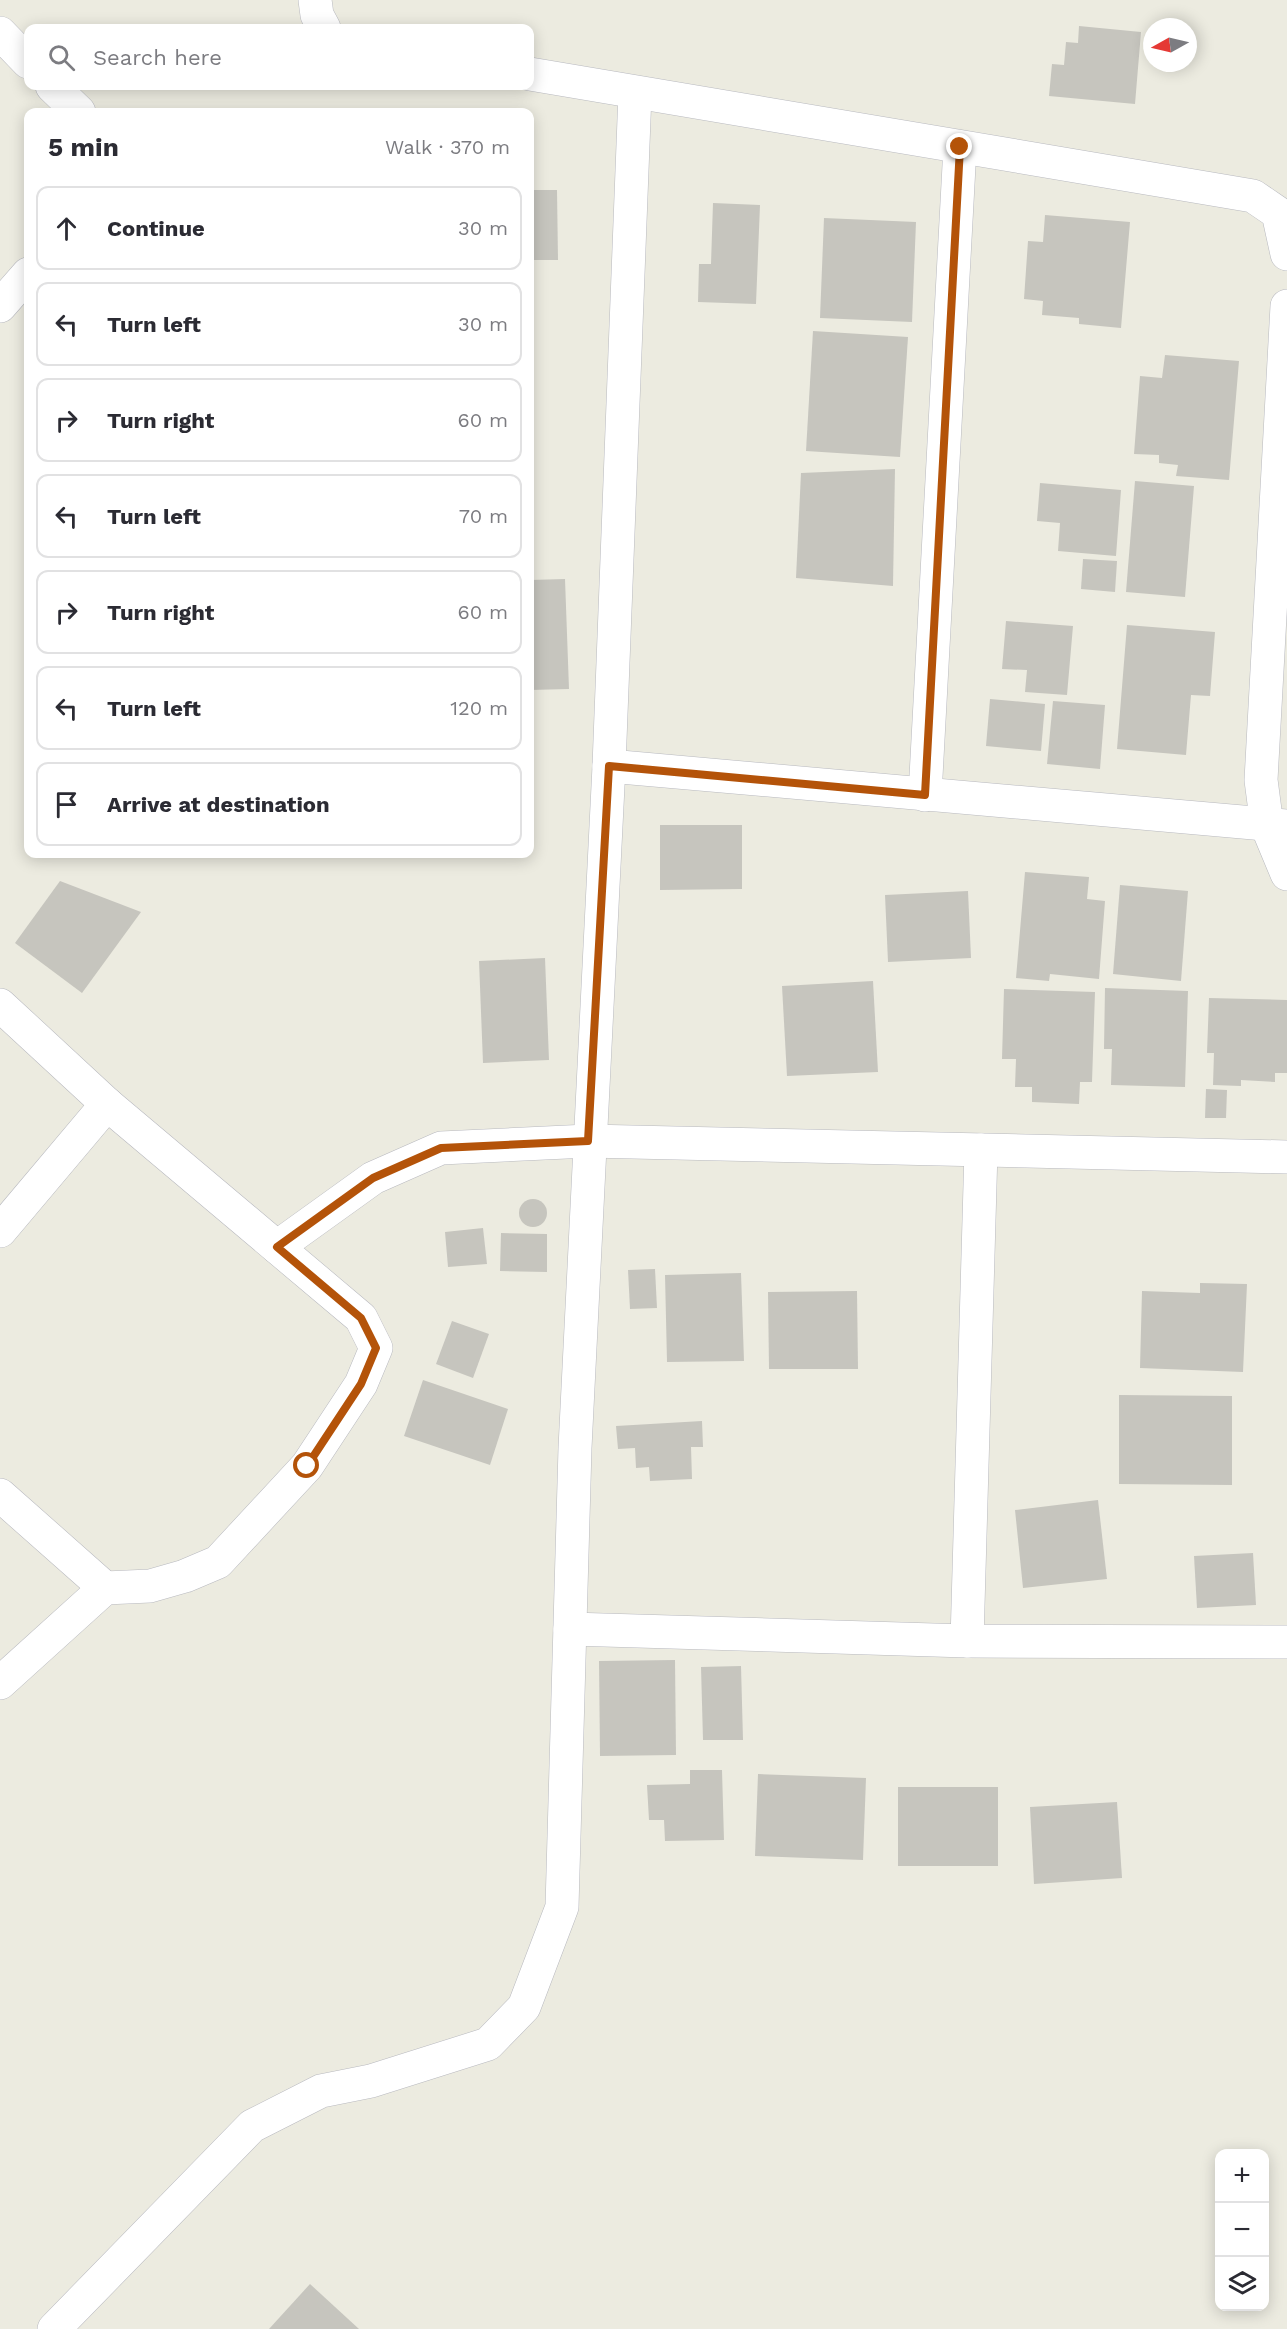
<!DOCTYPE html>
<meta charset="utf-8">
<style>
:root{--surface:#fff;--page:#f2f2f3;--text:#2b2b33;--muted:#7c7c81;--line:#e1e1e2}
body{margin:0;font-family:"Work Sans",sans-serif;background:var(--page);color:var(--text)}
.controls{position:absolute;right:18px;bottom:18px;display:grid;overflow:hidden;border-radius:12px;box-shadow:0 3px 15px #0003}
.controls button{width:54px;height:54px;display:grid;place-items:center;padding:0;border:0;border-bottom:2px solid var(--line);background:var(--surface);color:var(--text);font:30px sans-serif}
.compass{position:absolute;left:1143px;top:18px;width:54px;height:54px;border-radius:50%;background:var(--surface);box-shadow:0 3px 15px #0003;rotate:262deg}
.stop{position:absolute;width:18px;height:18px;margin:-14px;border:4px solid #b45309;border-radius:50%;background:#fff}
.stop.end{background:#b45309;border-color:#fff;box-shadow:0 2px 6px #0008}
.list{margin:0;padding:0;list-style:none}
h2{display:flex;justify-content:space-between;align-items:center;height:78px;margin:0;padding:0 24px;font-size:26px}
h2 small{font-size:20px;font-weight:400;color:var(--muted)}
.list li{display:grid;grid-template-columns:39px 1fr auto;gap:18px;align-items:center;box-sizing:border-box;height:84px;margin:0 12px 12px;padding:0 12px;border:2px solid var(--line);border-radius:12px}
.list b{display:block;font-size:22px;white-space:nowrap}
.list em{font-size:20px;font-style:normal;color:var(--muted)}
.icon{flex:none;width:33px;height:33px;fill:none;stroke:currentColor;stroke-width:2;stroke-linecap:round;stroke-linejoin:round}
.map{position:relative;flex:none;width:1287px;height:2329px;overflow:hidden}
.search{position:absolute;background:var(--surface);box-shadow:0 3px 15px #0003;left:24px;top:24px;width:510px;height:66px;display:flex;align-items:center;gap:15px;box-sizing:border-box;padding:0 21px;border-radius:12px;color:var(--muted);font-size:22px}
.panel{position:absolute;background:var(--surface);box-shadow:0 3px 15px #0003;left:24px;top:108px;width:510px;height:750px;border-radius:12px}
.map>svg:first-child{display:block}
</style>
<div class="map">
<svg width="1287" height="2329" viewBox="0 0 1287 2329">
<rect width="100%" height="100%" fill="#ecebe0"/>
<g fill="#c6c5be">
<path d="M1079,26L1141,32L1135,104L1049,96L1052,64L1064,65L1066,42L1078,43Z"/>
<path d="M530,190H557L558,260H530Z"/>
<path d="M713,203L760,205L756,304L698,302L699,264H711Z"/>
<path d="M1045,215L1130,222L1121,328L1079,324V318L1042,315L1043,301L1024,299L1028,241L1043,242Z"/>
<path d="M824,218L916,222L912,322L820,318Z"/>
<path d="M813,331L908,337L900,457L806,451Z"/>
<path d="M1165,355L1239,361L1229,480L1176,476L1178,465L1159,463V455L1134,454L1140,376L1162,378Z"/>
<path d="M895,469L893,586L796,578L801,473Z"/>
<path d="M1135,481L1194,486L1185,597L1126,592Z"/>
<path d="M1040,483L1121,490L1116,556L1058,551L1060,523L1037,521Z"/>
<path d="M1083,559L1117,561L1115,592L1081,589Z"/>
<path d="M565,579L569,689L530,690V580Z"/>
<path d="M1006,621L1073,626L1067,695L1025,692L1027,670L1002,669Z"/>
<path d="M1127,625L1215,632L1210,696L1191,695L1186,755L1117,749Z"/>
<path d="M990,699L1045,704L1041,751L986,746Z"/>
<path d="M1053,701L1105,705L1100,769L1047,764Z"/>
<path d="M660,825H742V889L660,890Z"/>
<path d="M1025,872L1089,877L1087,899L1105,901L1099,979L1050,974L1049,981L1016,978Z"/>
<path d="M60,881L141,912L82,993L15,943Z"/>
<path d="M1120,885L1188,891L1181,981L1113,974Z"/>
<path d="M968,891L971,958L888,962L885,895Z"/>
<path d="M545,958L549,1060L483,1063L479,961Z"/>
<path d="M873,981L878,1072L787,1076L782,986Z"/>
<path d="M1105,988L1188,991L1185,1087L1111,1085L1112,1049H1104Z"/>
<path d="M1004,989L1095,992L1092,1082H1080L1079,1104L1032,1102V1087H1015L1016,1059H1002Z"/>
<path d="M1209,998L1287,1000V1073H1275V1082L1241,1080V1086L1213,1085L1214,1053H1207Z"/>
<path d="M1206,1089L1227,1090L1226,1118H1205Z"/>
<circle cx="533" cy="1213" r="14"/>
<path d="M483,1228L487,1264L448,1267L445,1232Z"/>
<path d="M501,1233L547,1234V1272L500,1271Z"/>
<path d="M655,1269L657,1308L630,1309L628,1270Z"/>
<path d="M741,1273L744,1361L667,1362L665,1275Z"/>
<path d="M1200,1283L1247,1284L1243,1372L1140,1368L1142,1291L1200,1293Z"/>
<path d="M857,1291L858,1369H769L768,1292Z"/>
<path d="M452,1321L489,1334L473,1378L436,1364Z"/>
<path d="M423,1380L508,1409L490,1465L404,1436Z"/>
<path d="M1119,1395L1232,1396V1485L1119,1484Z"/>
<path d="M702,1421L703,1447H691L692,1479L650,1481L649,1467L636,1468L635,1448L618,1449L616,1426Z"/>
<path d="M1098,1500L1107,1579L1023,1588L1015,1510Z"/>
<path d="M1253,1553L1256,1605L1197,1608L1194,1556Z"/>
<path d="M675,1660L676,1755L600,1756L599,1661Z"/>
<path d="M741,1666L743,1740H703L701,1667Z"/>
<path d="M690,1770H722L724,1840L665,1841L664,1820H649L647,1785L690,1784Z"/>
<path d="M758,1774L866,1778L863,1860L755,1856Z"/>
<rect x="898" y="1787" width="100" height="79"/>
<path d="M1117,1802L1122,1878L1034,1884L1030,1807Z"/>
<path d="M310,2284L359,2329H269Z"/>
</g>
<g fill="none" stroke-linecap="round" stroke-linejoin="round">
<defs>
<g id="minor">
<path d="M315,0L317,15L324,28"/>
<path d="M0,33L28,62"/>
<path d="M530,74L1253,196L1278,213L1287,254"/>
<path d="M52,86L79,112"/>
<path d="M0,306L28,274"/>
<path d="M1287,306L1261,780L1267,826L1287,874"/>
<path d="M609,766L1287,826"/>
<path d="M925,795L960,147"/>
<path d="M0,1005L107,1104L361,1318L376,1348L361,1384L307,1466L218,1562L185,1576L150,1586L105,1588L0,1683"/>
<path d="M0,1231L107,1104"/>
<path d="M277,1247L373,1178L441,1148L588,1141L1287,1157"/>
<path d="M0,1495L105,1588"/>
<path d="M570,1629L967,1641L1287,1642"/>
<path d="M967,1641L981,1150"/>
<path d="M54,2329L252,2126L321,2091L371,2081L488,2044L524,2007L562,1907L575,1448L609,766L635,93"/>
</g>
</defs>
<use href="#minor" stroke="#b8b9bf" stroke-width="34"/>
<use href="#minor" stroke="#fff" stroke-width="33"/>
</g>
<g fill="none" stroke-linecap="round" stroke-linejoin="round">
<path stroke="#b45309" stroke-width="8" d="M307,1466L361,1384L376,1348L361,1318L277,1247L373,1178L441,1148L588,1141L609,766L925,795L960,147"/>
</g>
</svg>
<div class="controls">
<button>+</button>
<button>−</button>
<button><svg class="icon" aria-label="layers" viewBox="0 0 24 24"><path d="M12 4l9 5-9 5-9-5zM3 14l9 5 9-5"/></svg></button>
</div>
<svg class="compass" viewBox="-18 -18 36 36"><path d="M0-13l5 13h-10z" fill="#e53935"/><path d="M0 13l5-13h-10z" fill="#7c7c81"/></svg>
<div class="stop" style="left:307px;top:1466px"></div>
<div class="stop end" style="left:960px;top:147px"></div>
<div class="search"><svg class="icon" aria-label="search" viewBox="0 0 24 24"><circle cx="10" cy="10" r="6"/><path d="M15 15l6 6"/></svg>Search here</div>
<section class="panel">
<h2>5 min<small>Walk · 370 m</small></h2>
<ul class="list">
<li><svg class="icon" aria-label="ahead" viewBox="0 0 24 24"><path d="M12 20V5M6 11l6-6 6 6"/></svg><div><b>Continue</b></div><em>30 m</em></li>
<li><svg class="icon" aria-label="left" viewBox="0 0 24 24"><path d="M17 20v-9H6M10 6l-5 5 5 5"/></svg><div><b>Turn left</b></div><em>30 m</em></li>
<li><svg class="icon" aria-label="right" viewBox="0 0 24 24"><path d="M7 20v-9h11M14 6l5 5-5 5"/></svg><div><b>Turn right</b></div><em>60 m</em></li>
<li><svg class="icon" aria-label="left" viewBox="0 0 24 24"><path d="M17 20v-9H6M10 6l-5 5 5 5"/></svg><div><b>Turn left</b></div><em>70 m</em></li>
<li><svg class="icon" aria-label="right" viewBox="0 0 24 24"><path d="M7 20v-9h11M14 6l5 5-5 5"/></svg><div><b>Turn right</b></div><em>60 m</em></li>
<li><svg class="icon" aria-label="left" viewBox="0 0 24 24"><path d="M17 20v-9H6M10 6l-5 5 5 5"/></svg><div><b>Turn left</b></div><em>120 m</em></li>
<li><svg class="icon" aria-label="arrive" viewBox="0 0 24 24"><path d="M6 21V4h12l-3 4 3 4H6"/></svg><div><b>Arrive at destination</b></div></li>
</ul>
</section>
</div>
